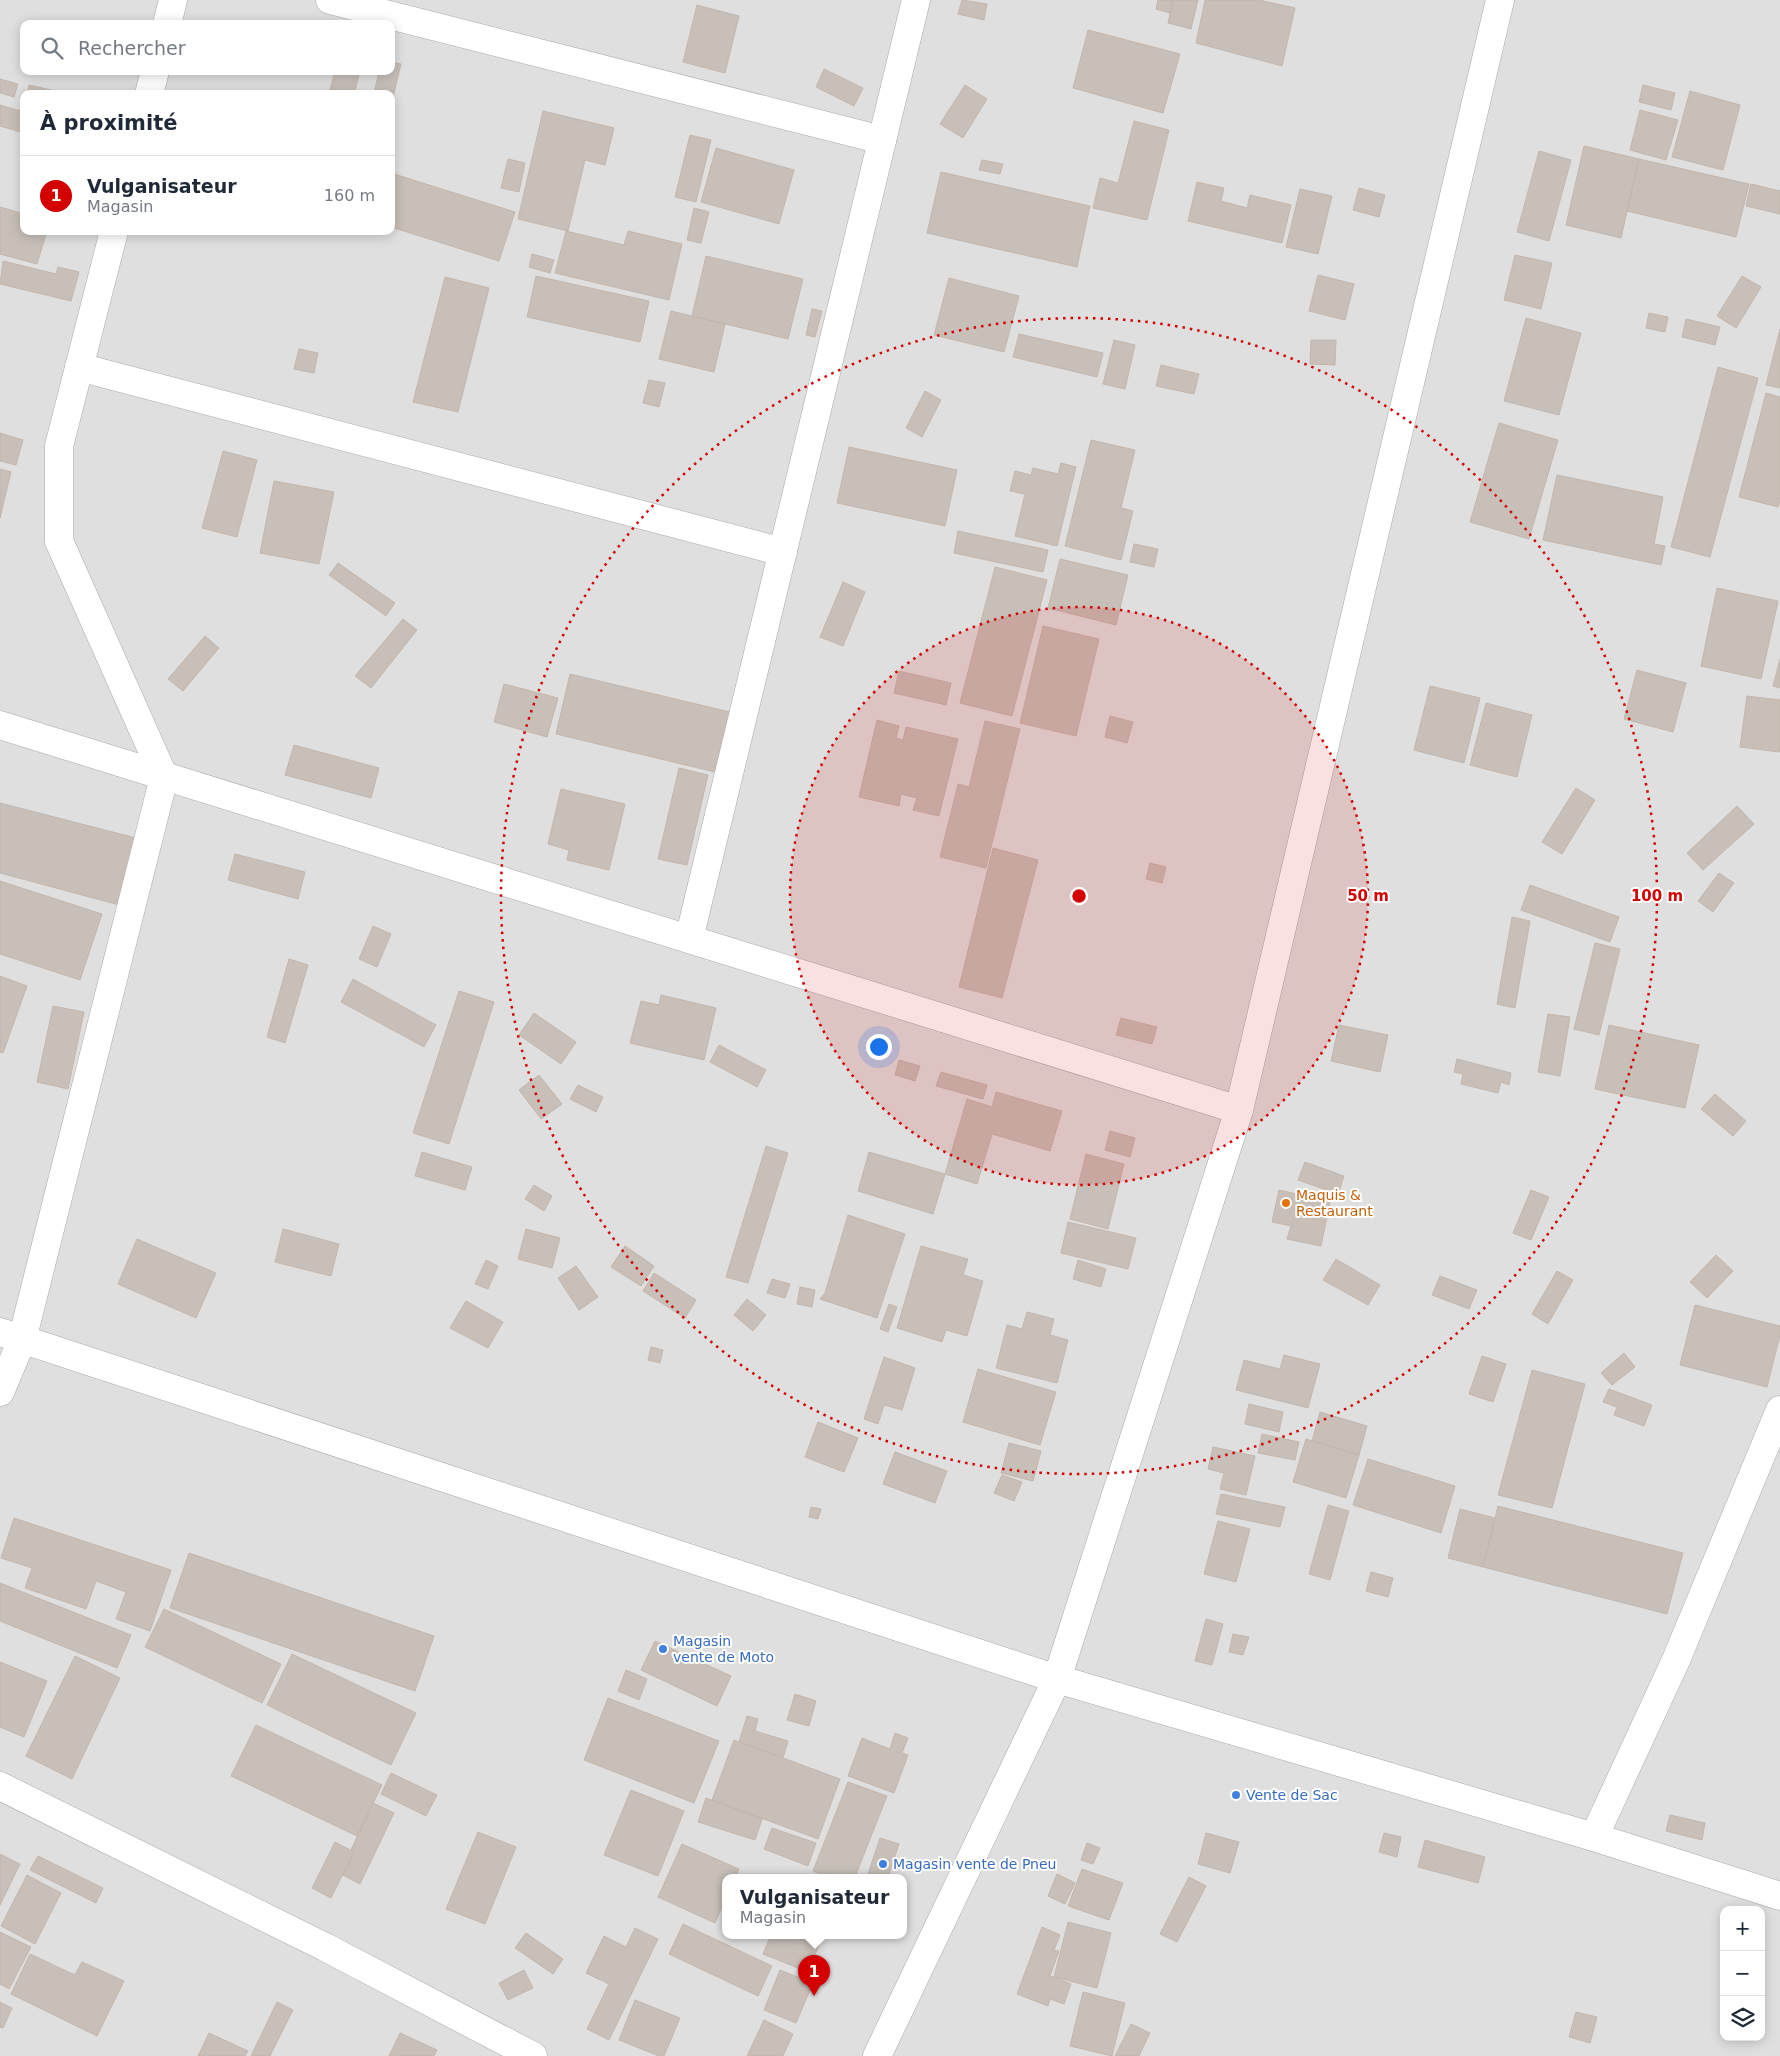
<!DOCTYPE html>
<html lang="fr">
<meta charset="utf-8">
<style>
:root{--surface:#fff;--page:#f6f6f7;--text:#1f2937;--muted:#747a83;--line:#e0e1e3;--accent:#d40000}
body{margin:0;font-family:"DejaVu Sans",sans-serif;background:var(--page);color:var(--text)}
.controls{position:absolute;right:15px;bottom:15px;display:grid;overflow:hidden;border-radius:10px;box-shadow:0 2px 12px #0003}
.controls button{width:45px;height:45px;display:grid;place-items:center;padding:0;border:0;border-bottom:1px solid var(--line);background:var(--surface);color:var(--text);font:25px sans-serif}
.you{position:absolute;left:878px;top:1046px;width:18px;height:18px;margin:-12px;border:4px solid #fff;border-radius:50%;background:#1a73e8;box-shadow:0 0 0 8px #1a73e833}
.badge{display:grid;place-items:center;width:32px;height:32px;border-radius:50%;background:var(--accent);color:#fff;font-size:16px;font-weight:700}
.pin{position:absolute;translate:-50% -41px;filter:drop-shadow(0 1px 2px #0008)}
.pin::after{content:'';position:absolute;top:26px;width:18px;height:15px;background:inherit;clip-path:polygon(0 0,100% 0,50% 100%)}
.popup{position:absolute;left:722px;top:1874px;width:185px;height:65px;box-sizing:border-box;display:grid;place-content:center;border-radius:10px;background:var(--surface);filter:drop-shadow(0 1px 4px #0005);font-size:16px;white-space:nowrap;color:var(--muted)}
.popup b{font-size:19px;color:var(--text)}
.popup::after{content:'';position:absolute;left:50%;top:100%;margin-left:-10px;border:10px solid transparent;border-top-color:var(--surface)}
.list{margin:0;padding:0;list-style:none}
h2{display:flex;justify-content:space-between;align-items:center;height:65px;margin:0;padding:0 20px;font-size:21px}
h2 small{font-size:16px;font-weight:400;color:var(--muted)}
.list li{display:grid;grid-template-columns:32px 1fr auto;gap:15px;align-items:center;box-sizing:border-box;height:80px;padding:0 20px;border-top:1px solid var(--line)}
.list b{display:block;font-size:19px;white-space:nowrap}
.list p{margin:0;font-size:16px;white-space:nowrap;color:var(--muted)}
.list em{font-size:16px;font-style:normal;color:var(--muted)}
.icon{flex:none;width:28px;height:28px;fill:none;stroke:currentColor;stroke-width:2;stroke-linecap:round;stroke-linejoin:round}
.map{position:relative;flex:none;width:1780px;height:2056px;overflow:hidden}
.search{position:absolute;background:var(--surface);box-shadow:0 2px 12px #0003;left:20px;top:20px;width:375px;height:55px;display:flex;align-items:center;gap:12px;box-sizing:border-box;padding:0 18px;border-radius:10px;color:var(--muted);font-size:19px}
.panel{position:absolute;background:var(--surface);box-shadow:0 2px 12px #0003;left:20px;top:90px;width:375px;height:145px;border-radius:10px}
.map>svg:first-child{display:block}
</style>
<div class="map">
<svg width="1780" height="2056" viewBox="0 0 1780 2056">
<rect width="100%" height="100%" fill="#f2efe9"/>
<path fill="#e0dfdf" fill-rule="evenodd" d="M0,0H1780V2056H0ZM24,24H391V71H24ZM24,94H391V231H24ZM725,1877H903V1935H725ZM1724,1910H1761V2037H1724Z"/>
<g fill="#c7bfb8" stroke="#c4b6ab">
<path d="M962,0L987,4L984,20L958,14Z"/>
<path d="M1158,0H1173L1170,13L1156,9Z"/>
<path d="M1173,0H1198L1191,29L1168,23Z"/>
<path d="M1205,0H1259L1295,8L1282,66L1196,43Z"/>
<path d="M697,5L739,16L725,73L683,62Z"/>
<path d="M1088,30L1180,54L1163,113L1073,88Z"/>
<path d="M391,62L401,64L392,101L391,94H374L379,71H391Z"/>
<path d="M824,69L863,88L854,106L816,87Z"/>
<path d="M335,71H360L354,94H329Z"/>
<path d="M0,79L18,84L14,97L0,93Z"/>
<path d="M29,85L51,90L50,94H27Z"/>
<path d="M965,85L987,99L963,138L940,124Z"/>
<path d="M1643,85L1675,93L1671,110L1639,102Z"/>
<path d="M1690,91L1740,105L1723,170L1672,157Z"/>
<path d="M0,105L24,112V133L0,126Z"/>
<path d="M1640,110L1678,120L1666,160L1630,150Z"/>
<path d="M543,111L614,128L605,165L585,160L568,231L518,219Z"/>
<path d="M1134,121L1169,130L1147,220L1093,208L1100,178L1118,183Z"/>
<path d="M690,135L711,140L696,202L675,197Z"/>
<path d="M1584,146L1639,159L1621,238L1566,225Z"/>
<path d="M716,148L794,170L779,224L701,202Z"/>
<path d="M1539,151L1571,160L1549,241L1517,232Z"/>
<path d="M508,159L525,163L519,192L501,188Z"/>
<path d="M1639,159L1749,184L1736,237L1627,211Z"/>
<path d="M982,160L1003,164L1000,174L979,170Z"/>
<path d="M941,172L1090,206L1077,267L927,233Z"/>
<path d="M391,173L515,212L499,261L391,227Z"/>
<path d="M1197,182L1224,188L1221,201L1247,208L1250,195L1291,205L1282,243L1188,221Z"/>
<path d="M1751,184L1780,191V214L1746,206Z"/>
<path d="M1359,188L1385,195L1379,217L1353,210Z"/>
<path d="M1300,189L1332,196L1318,254L1286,247Z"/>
<path d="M0,207L24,214V231H47L37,264L0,254Z"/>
<path d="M694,208L709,212L701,243L687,240Z"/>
<path d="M566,231L624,245L628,231L682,244L669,300L555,273Z"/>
<path d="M532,254L554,260L550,273L529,267Z"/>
<path d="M1515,255L1552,263L1541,309L1504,300Z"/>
<path d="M706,256L803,279L788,339L692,316Z"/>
<path d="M3,261L56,274L58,267L79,272L71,301L0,284Z"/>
<path d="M1318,275L1354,284L1345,320L1309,311Z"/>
<path d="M536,276L649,301L640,342L527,317Z"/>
<path d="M1742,276L1761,287L1736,328L1717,316Z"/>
<path d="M445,277L489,288L458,412L413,402Z"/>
<path d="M949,278L1019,296L1004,352L934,335Z"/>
<path d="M812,309L822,311L815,337L806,335Z"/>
<path d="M671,311L725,324L714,372L659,359Z"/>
<path d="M1649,313L1668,317L1665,332L1646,328Z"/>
<path d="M1526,318L1581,333L1559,415L1504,401Z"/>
<path d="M1686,319L1720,327L1715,345L1682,337Z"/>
<path d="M1780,329V388L1766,385Z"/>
<path d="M1019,334L1103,353L1097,377L1013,357Z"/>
<path d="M1114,340L1135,345L1125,389L1103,384Z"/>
<path d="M1311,340H1336L1335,365L1310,364Z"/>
<path d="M299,349L318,353L314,373L294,369Z"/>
<path d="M1161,365L1199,374L1194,394L1156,386Z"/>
<path d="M1718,367L1758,378L1710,557L1671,547Z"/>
<path d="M649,380L665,383L659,407L643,403Z"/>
<path d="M925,391L941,400L922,437L906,428Z"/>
<path d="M1766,393L1780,397V500L1778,507L1739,497Z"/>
<path d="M1499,423L1558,440L1529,539L1470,522Z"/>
<path d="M0,433L23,440L16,465L0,461Z"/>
<path d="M1091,440L1135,450L1121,508L1133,511L1121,560L1065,546Z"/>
<path d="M849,447L957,470L945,526L837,503Z"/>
<path d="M223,451L257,460L237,537L202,528Z"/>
<path d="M1061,463L1076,467L1057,546L1015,536L1025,494L1010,491L1015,471L1031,475L1033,468L1058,474Z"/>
<path d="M0,469L11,472L0,518Z"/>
<path d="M1557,475L1663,497L1654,544L1665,546L1661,565L1543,540Z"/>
<path d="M274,481L334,492L319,564L260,553Z"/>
<path d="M958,531L1048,550L1043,572L954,553Z"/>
<path d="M1134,544L1158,549L1154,567L1130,562Z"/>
<path d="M1060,559L1128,575L1116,625L1048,608Z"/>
<path d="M338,563L395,603L386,616L329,575Z"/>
<path d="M995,567L1047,580L1012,716L960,703Z"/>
<path d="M843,582L865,592L843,646L820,637Z"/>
<path d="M1717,588L1778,601L1761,679L1701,666Z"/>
<path d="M403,619L417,630L371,688L355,676Z"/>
<path d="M1043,626L1099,639L1076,736L1020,723Z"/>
<path d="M205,636L219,648L183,691L168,679Z"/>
<path d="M1780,659V688L1773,686Z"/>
<path d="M1637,670L1686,683L1673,732L1624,719Z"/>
<path d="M899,671L951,683L946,705L894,693Z"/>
<path d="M570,674L730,712L715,772L556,734Z"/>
<path d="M504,684L558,698L547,737L494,722Z"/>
<path d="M1430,686L1480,698L1464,763L1414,750Z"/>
<path d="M1747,696L1780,700V752L1740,747Z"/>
<path d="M1486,703L1532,715L1517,777L1470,765Z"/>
<path d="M1110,716L1133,722L1127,743L1105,737Z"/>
<path d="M877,720L899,726L896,738L903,740L906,727L958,739L939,816L913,810L917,798L901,794L899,806L859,797Z"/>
<path d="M985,721L1020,729L986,868L940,857L958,784L969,787Z"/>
<path d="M294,745L379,768L371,798L285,775Z"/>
<path d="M679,768L708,775L687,865L658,859Z"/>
<path d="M1576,788L1595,800L1562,854L1542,842Z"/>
<path d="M561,789L625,804L609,870L567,860L569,850L548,844Z"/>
<path d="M0,803L140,839L123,906L0,873Z"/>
<path d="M1737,806L1754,824L1703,870L1687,853Z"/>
<path d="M993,848L1038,860L1002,998L959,987Z"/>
<path d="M235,854L305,872L298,899L228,880Z"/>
<path d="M1150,863L1166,867L1162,883L1146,879Z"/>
<path d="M1719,873L1734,883L1713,912L1698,901Z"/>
<path d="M0,881L102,914L80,980L0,954Z"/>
<path d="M1530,885L1619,917L1610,942L1521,910Z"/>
<path d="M1512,917L1530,921L1515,1008L1497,1004Z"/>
<path d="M373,926L391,934L377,967L359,959Z"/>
<path d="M1595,943L1620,949L1599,1035L1574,1029Z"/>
<path d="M289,959L308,965L285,1043L267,1037Z"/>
<path d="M0,976L27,986L3,1053L0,1052Z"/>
<path d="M353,979L436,1025L424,1047L341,1002Z"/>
<path d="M459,991L494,1002L449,1144L413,1133Z"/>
<path d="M661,995L716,1008L704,1060L630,1043L641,1001L659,1005Z"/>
<path d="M53,1006L84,1012L68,1089L37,1082Z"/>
<path d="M534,1013L576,1042L561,1064L519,1035Z"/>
<path d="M1548,1014L1570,1017L1560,1076L1538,1072Z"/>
<path d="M1121,1018L1157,1027L1152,1044L1116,1035Z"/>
<path d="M1339,1025L1388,1035L1380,1072L1331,1061Z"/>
<path d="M1609,1025L1699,1045L1685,1108L1595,1089Z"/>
<path d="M719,1045L766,1070L757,1087L710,1062Z"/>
<path d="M1457,1059L1511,1073L1509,1085L1501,1082L1498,1093L1461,1084L1463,1074L1454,1072Z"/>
<path d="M899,1060L920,1066L915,1081L895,1075Z"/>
<path d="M941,1072L987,1085L983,1099L936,1086Z"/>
<path d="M539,1075L562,1104L541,1119L519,1090Z"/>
<path d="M578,1085L603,1097L596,1112L570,1099Z"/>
<path d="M996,1092L1062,1111L1050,1151L992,1134L977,1184L945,1174L967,1099L992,1107Z"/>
<path d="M1715,1094L1746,1121L1733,1136L1701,1109Z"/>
<path d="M1110,1131L1135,1138L1130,1157L1105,1150Z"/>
<path d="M766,1146L788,1153L748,1283L726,1277Z"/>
<path d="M422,1152L472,1167L465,1190L415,1176Z"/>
<path d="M869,1152L945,1174L933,1214L858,1191Z"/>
<path d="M1086,1154L1124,1164L1108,1229L1070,1219Z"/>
<path d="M1305,1162L1344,1176L1338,1194L1298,1180Z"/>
<path d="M534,1185L552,1196L544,1211L525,1199Z"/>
<path d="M1279,1190L1330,1202L1321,1246L1287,1239L1291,1226L1272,1222Z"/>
<path d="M1531,1190L1549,1197L1531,1240L1513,1233Z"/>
<path d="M848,1215L905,1234L877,1318L820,1299L825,1293Z"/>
<path d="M1068,1222L1136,1238L1128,1269L1061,1253Z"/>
<path d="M283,1229L339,1244L331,1276L275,1262Z"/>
<path d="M526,1229L560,1238L552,1268L518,1259Z"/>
<path d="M137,1239L216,1273L196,1318L118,1284Z"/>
<path d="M625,1246L654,1266L641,1286L611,1267Z"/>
<path d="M921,1246L968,1259L963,1275L983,1281L967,1336L946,1330L942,1342L897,1328Z"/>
<path d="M1716,1255L1733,1271L1707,1298L1690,1282Z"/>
<path d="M1336,1259L1380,1285L1368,1305L1323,1280Z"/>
<path d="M486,1260L498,1266L488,1289L475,1284Z"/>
<path d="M1078,1260L1106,1269L1101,1287L1073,1279Z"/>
<path d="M576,1266L598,1297L579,1310L558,1278Z"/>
<path d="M1557,1271L1573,1280L1548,1324L1532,1314Z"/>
<path d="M654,1273L696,1300L685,1318L643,1291Z"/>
<path d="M1440,1276L1477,1290L1469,1309L1432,1295Z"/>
<path d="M772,1279L790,1284L785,1298L767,1293Z"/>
<path d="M800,1287L815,1290L812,1307L797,1304Z"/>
<path d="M747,1299L766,1315L753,1331L734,1315Z"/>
<path d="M466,1301L503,1322L488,1348L450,1328Z"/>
<path d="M889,1304L897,1307L888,1332L880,1329Z"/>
<path d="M1695,1305L1780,1326V1335L1767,1387L1680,1365Z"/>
<path d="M1027,1312L1054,1319L1050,1335L1068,1340L1057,1383L996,1368L1007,1325L1022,1329Z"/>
<path d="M651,1347L663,1350L660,1363L648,1360Z"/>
<path d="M1624,1353L1635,1367L1612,1385L1601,1373Z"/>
<path d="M1284,1355L1320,1364L1308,1408L1236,1390L1244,1360L1280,1369Z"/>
<path d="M1482,1356L1506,1364L1493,1402L1469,1394Z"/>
<path d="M884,1357L915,1368L902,1410L884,1405L878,1424L864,1419Z"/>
<path d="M978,1369L1056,1392L1040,1445L963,1422Z"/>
<path d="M1532,1370L1585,1384L1552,1508L1498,1495Z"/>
<path d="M1609,1389L1652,1405L1644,1426L1614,1415L1617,1407L1603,1402Z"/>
<path d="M1249,1404L1283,1412L1279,1432L1245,1424Z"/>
<path d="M1320,1412L1367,1426L1359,1455L1312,1441Z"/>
<path d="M818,1422L858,1438L844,1472L805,1457Z"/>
<path d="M1262,1434L1299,1442L1295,1460L1258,1453Z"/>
<path d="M1306,1439L1359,1455L1346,1498L1293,1482Z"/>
<path d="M1009,1443L1041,1451L1033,1481L1001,1473Z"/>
<path d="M1213,1447L1255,1456L1246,1495L1220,1489L1224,1473L1208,1469Z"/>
<path d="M895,1452L947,1471L935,1503L883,1484Z"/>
<path d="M1368,1459L1455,1486L1441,1533L1353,1505Z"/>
<path d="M1002,1475L1022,1482L1014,1501L994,1493Z"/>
<path d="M1221,1494L1285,1507L1280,1527L1216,1514Z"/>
<path d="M1328,1505L1349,1511L1330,1580L1309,1574Z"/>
<path d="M1498,1506L1683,1553L1667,1614L1483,1567Z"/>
<path d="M811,1507L821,1509L818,1519L809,1517Z"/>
<path d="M1460,1509L1495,1518L1483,1567L1448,1558Z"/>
<path d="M14,1518L171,1570L150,1631L116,1619L126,1592L96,1581L86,1609L25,1588L32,1568L1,1558Z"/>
<path d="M1218,1521L1250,1529L1236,1582L1204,1574Z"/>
<path d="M189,1553L434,1636L415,1691L170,1608Z"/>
<path d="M1371,1572L1393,1578L1388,1597L1366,1591Z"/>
<path d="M0,1583L131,1635L117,1668L0,1621Z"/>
<path d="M164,1609L281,1664L262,1703L145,1647Z"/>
<path d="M1206,1619L1223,1624L1212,1665L1195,1661Z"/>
<path d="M1233,1634L1249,1637L1243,1655L1229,1652Z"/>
<path d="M655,1641L731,1676L717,1706L641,1670Z"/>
<path d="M292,1654L416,1713L391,1765L267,1705Z"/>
<path d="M75,1656L120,1678L72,1779L26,1756Z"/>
<path d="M0,1662L47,1681L24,1737L0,1727Z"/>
<path d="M626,1670L647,1679L639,1700L618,1691Z"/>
<path d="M795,1694L816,1701L809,1726L787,1720Z"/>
<path d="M608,1698L719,1741L694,1803L584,1760Z"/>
<path d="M747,1716L758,1719L755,1731L788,1741L783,1758L739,1742Z"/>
<path d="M256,1725L382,1785L357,1836L231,1776Z"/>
<path d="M895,1733L908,1738L902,1753L908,1755L894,1793L848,1776L862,1738L890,1749Z"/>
<path d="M734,1740L840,1779L818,1839L712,1800Z"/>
<path d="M391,1773L437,1795L426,1816L381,1794Z"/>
<path d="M848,1782L887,1796L855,1877H827L813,1871Z"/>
<path d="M631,1790L684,1811L658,1876L604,1855Z"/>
<path d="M706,1798L762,1819L755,1840L698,1822Z"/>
<path d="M373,1803L394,1813L360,1884L343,1875L354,1852L351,1850Z"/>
<path d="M1670,1815L1705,1823L1702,1840L1666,1831Z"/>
<path d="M772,1828L816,1843L808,1866L764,1849Z"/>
<path d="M478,1832L516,1847L485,1924L446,1909Z"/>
<path d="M1206,1833L1239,1842L1230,1873L1198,1864Z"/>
<path d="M1384,1833L1401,1837L1397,1857L1379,1852Z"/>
<path d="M880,1838L899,1844L888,1877H867Z"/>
<path d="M1425,1840L1485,1857L1478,1883L1418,1867Z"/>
<path d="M335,1842L354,1852L331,1898L312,1888Z"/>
<path d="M1087,1843L1100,1848L1093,1864L1081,1860Z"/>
<path d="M682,1844L739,1869L735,1877H725V1900L715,1923L658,1897Z"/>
<path d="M0,1854L20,1864L0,1905Z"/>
<path d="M38,1856L103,1888L96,1903L30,1870Z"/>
<path d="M1082,1869L1123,1883L1109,1920L1068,1906Z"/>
<path d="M1057,1874L1075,1883L1065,1904L1048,1896Z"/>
<path d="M27,1875L61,1893L35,1944L1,1926Z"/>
<path d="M1189,1877L1206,1886L1177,1942L1160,1934Z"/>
<path d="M1068,1922L1111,1933L1097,1988L1054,1977Z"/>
<path d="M683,1924L772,1966L758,1996L669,1954Z"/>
<path d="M1042,1927L1060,1935L1054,1950L1059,1951L1050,1976L1071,1984L1064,2004L1050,1999L1048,2006L1017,1994Z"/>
<path d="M635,1928L658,1939L609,2040L587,2029L609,1984L586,1973L604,1936L626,1947Z"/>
<path d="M0,1932L31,1947L9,1989L0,1984Z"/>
<path d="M526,1933L563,1959L553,1974L515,1948Z"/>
<path d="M771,1935H823L808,1972L763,1954Z"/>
<path d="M30,1954L75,1975L82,1962L124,1981L97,2036L11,1994Z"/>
<path d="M524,1970L533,1988L508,2000L499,1983Z"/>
<path d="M780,1970L813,1983L796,2023L764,2010Z"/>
<path d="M1083,1992L1125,2003L1112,2056L1070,2046Z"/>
<path d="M635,2000L680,2018L664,2056H659L619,2040Z"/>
<path d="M0,2002L12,2008L3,2028L0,2027Z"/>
<path d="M277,2002L293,2010L270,2056H251Z"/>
<path d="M1576,2012L1597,2017L1590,2043L1569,2037Z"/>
<path d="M764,2020L793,2034L783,2056H747Z"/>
<path d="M1131,2024L1150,2033L1139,2056H1115Z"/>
<path d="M209,2033L248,2051L245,2056H198Z"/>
<path d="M400,2033L437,2050L434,2056H389Z"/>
</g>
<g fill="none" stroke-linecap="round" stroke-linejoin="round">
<defs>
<g id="minor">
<path d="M330,0L882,140"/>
<path d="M167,24L173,0"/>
<path d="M149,94L155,71"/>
<path d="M79,367L783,552"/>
<path d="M0,725L1239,1110"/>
<path d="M689,939L916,0"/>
<path d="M0,1392L22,1340L164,777L59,541V446L114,231"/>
<path d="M1057,1679L1239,1110L1500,0"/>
<path d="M0,1786L325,1947L533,2056"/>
<path d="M1594,1837L1676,1660L1780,1410"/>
</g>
<g id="tertiary">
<path d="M0,1332L1057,1679L1594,1837L1780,1896"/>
<path d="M877,2056L1057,1679"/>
</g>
</defs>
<use href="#minor" stroke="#a9a9a9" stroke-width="29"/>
<use href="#tertiary" stroke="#a9a9a9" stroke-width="29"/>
<use href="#minor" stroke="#fff" stroke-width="28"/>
<use href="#tertiary" stroke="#fff" stroke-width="28"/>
</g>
<circle cx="1079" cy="896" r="289" fill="#d40000" fill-opacity=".12"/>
<g fill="none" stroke="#d40000" stroke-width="2.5" stroke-dasharray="2.5 5">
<circle cx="1079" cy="896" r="289"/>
<circle cx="1079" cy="896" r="578"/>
</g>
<circle fill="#e8710a" stroke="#fff" stroke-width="2" cx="1286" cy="1203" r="5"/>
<g fill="#3f7fe0" stroke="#fff" stroke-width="2">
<circle cx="663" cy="1649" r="5"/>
<circle cx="1236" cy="1795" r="5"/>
<circle cx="883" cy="1864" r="5"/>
</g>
<g text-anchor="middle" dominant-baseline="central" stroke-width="4" stroke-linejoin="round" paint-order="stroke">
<g font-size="14" fill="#c56008" stroke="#fff" text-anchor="start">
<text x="1296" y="1195">Maquis &amp;<tspan x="1296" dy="16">Restaurant</tspan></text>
</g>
<g font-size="14" fill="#366cbe" stroke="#fff" text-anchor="start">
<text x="673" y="1641">Magasin<tspan x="673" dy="16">vente de Moto</tspan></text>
<text x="1246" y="1795">Vente de Sac</text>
<text x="893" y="1864">Magasin vente de Pneu</text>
</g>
</g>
<circle cx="1079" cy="896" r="8" fill="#d40000" stroke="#fff" stroke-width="2.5"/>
<g font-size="15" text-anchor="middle" font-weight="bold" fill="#d40000" stroke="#fff" stroke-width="4" stroke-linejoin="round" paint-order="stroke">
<text x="1368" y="901">50 m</text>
<text x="1657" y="901">100 m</text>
</g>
</svg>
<div class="controls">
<button>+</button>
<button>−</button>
<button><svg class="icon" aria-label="layers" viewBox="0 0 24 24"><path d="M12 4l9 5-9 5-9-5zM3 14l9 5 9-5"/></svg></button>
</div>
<div class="you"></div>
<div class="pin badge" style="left:814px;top:1996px">1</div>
<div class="popup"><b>Vulganisateur</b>Magasin</div>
<div class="search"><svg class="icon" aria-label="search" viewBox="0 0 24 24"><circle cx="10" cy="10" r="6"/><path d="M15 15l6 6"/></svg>Rechercher</div>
<section class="panel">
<h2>À proximité<small></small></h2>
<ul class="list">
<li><span class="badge">1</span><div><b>Vulganisateur</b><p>Magasin</p></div><em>160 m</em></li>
</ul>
</section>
</div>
